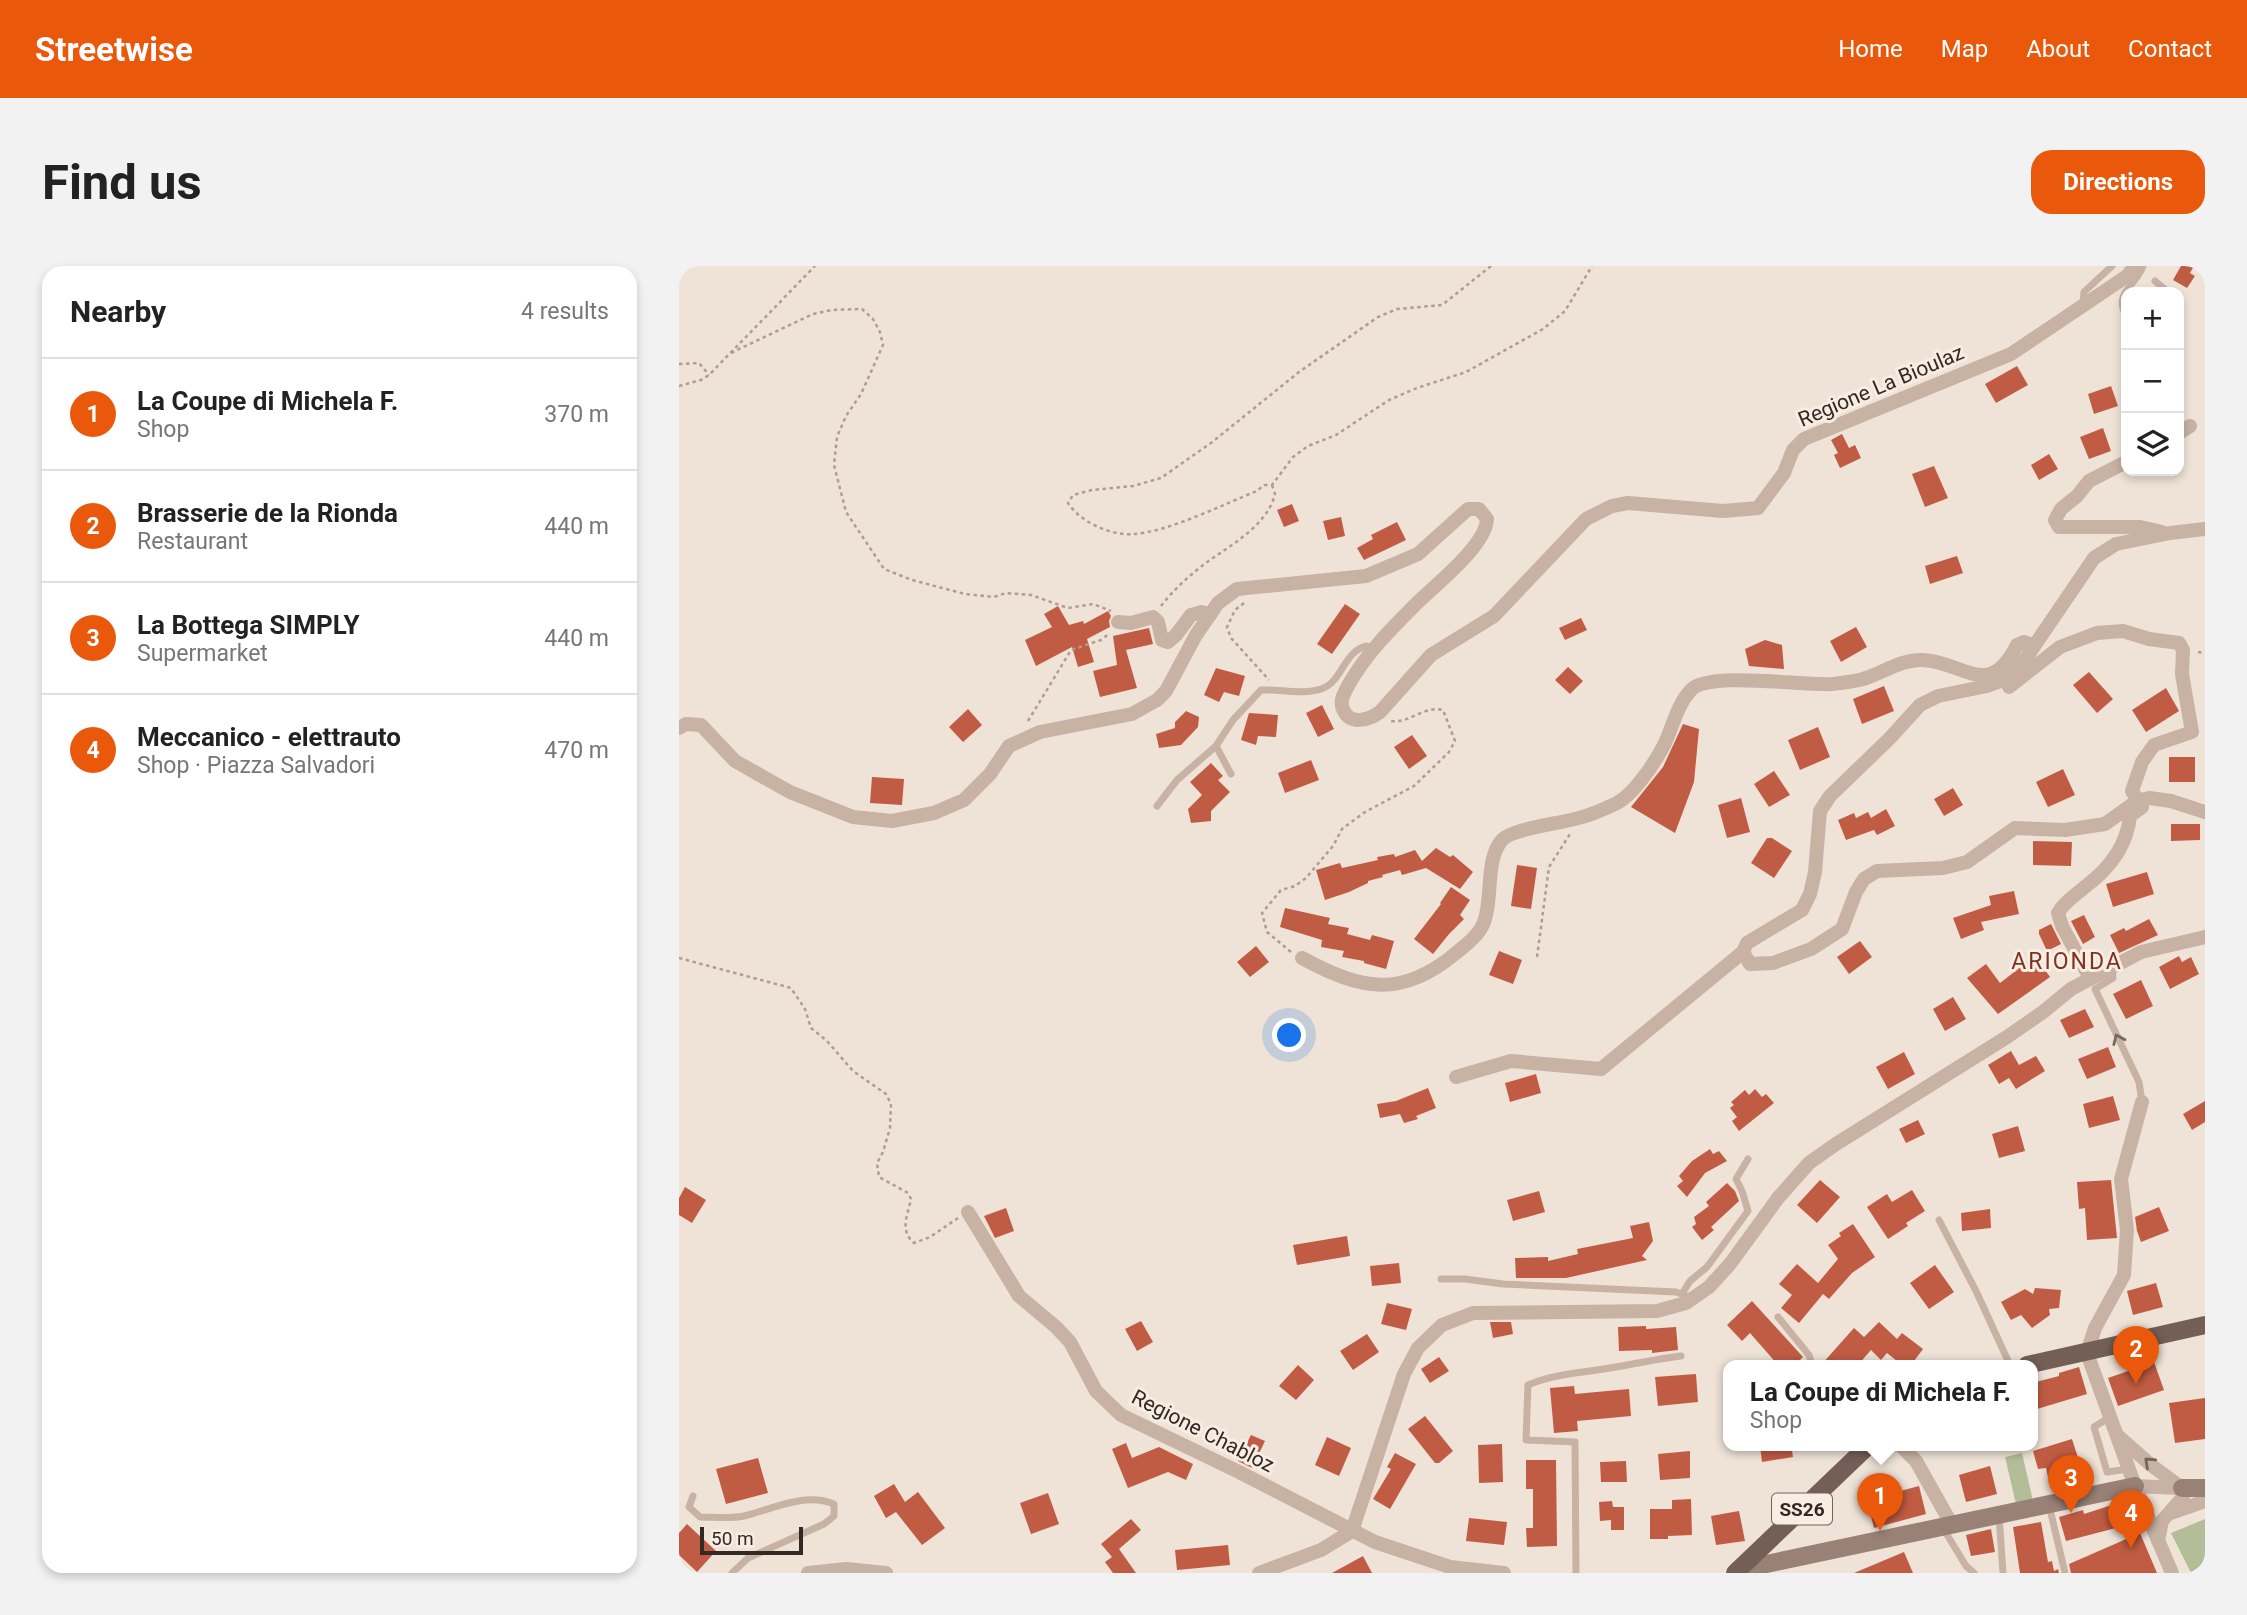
<!DOCTYPE html>
<meta charset="utf-8">
<style>
:root{--surface:#fff;--page:#f2f2f2;--text:#222;--muted:#767676;--line:#e0e0e0;--accent:#ea580c}
body{margin:0;font-family:Roboto,sans-serif;background:var(--page);color:var(--text)}
.controls{position:absolute;right:21px;top:21px;display:grid;overflow:hidden;border-radius:14px;box-shadow:0 4px 10px #0003}
.controls button{width:63px;height:63px;display:grid;place-items:center;padding:0;border:0;border-bottom:2px solid var(--line);background:var(--surface);color:var(--text);font:35px sans-serif}
.scale{position:absolute;left:21px;bottom:18px;width:103px;box-sizing:border-box;padding-left:7px;border:4px solid #322925;border-top:0;font-size:19px;line-height:24px;white-space:nowrap;color:#322925;-webkit-text-stroke:5px #f8ede3;paint-order:stroke}
.you{position:absolute;left:611px;top:770px;width:24px;height:24px;margin:-18px;border:5px solid #fff;border-radius:50%;background:#1a73e8;box-shadow:0 0 0 10px #1a73e833}
.badge{display:grid;place-items:center;width:46px;height:46px;border-radius:50%;background:var(--accent);color:#fff;font-size:23px;font-weight:700}
.pin{position:absolute;translate:-50% -58px;filter:drop-shadow(0 2px 4px #0008)}
.pin::after{content:'';position:absolute;top:37px;width:24px;height:21px;background:inherit;clip-path:polygon(0 0,100% 0,50% 100%)}
.popup{position:absolute;left:1044px;top:1094px;width:315px;height:91px;box-sizing:border-box;display:grid;place-content:center;border-radius:14px;background:var(--surface);filter:drop-shadow(0 2px 5px #0005);font-size:23px;white-space:nowrap;color:var(--muted)}
.popup b{font-size:26px;color:var(--text)}
.popup::after{content:'';position:absolute;left:50%;top:100%;margin-left:-14px;border:14px solid transparent;border-top-color:var(--surface)}
.list{margin:0;padding:0;list-style:none}
h2{display:flex;justify-content:space-between;align-items:center;height:91px;margin:0;padding:0 28px;font-size:30px}
h2 small{font-size:23px;font-weight:400;color:var(--muted)}
.list li{display:grid;grid-template-columns:46px 1fr auto;gap:21px;align-items:center;box-sizing:border-box;height:112px;padding:0 28px;border-top:2px solid var(--line)}
.list b{display:block;font-size:26px;white-space:nowrap}
.list p{margin:0;font-size:23px;white-space:nowrap;color:var(--muted)}
.list em{font-size:23px;font-style:normal;color:var(--muted)}
.icon{flex:none;width:38px;height:38px;fill:none;stroke:currentColor;stroke-width:2;stroke-linecap:round;stroke-linejoin:round}
.map{position:relative;flex:none;width:1526px;height:1307px;overflow:hidden;border-radius:21px}
header{display:flex;align-items:center;gap:42px;box-sizing:border-box;height:98px;padding:0 35px;background:var(--accent);color:#fff}
header strong{font-size:33px}
nav{display:flex;gap:38px;margin-inline-start:auto;font-size:24px}
.intro{display:flex;align-items:center;justify-content:space-between;box-sizing:border-box;height:168px;padding:0 42px}
h1{margin:0;font-size:49px}
.button{padding:18px 32px;border-radius:21px;background:var(--accent);color:#fff;font-size:24px;font-weight:700}
main{display:flex;gap:42px;padding:0 42px}
aside{flex:1;background:var(--surface);border-radius:21px;box-shadow:0 4px 10px #0003}
.map>svg:first-child{display:block}
</style>
<header>
<strong>Streetwise</strong>
<nav><a>Home</a><a>Map</a><a>About</a><a>Contact</a></nav>
</header>
<div class="intro"><h1>Find us</h1><a class="button">Directions</a></div>
<main>
<aside>
<h2>Nearby<small>4 results</small></h2>
<ul class="list">
<li><span class="badge">1</span><div><b>La Coupe di Michela F.</b><p>Shop</p></div><em>370 m</em></li>
<li><span class="badge">2</span><div><b>Brasserie de la Rionda</b><p>Restaurant</p></div><em>440 m</em></li>
<li><span class="badge">3</span><div><b>La Bottega SIMPLY</b><p>Supermarket</p></div><em>440 m</em></li>
<li><span class="badge">4</span><div><b>Meccanico - elettrauto</b><p>Shop · Piazza Salvadori</p></div><em>470 m</em></li>
</ul>
</aside>
<div class="map">
<svg width="1526" height="1307" viewBox="0 0 1526 1307">
<rect width="100%" height="100%" fill="#efe3d7"/>
<g fill="#b3bd98">
<path d="M1343,1187L1354,1235L1337,1238L1326,1191Z"/>
<path d="M1526,1253V1307H1512L1492,1267Z"/>
</g>
<g fill="#c15c44">
<path d="M1502,0H1515L1511,7L1516,10L1508,22L1494,14Z"/>
<path d="M1338,100L1349,119L1317,137L1306,118Z"/>
<path d="M1432,120L1439,140L1415,148L1409,128Z"/>
<path d="M1424,162L1432,185L1410,193L1401,171Z"/>
<path d="M1163,168L1170,182L1176,179L1182,192L1161,202L1155,189L1159,187L1152,174Z"/>
<path d="M1370,188L1379,203L1360,214L1352,199Z"/>
<path d="M1255,200L1269,232L1246,241L1233,208Z"/>
<path d="M613,238L620,255L605,261L598,244Z"/>
<path d="M662,251L666,270L649,274L644,255Z"/>
<path d="M718,256L727,274L685,294L678,282L694,273L692,269Z"/>
<path d="M1278,290L1284,307L1251,318L1246,300Z"/>
<path d="M666,338L681,348L653,388L638,378Z"/>
<path d="M379,340L390,359L404,355L405,358L429,345L432,350L430,355L431,361L408,373L415,396L399,401L393,381L357,400L346,374L373,361L365,348Z"/>
<path d="M902,352L908,364L886,374L880,362Z"/>
<path d="M1177,361L1188,381L1162,396L1151,375Z"/>
<path d="M470,362L474,378L447,384L458,422L421,431L414,405L438,399L434,370Z"/>
<path d="M1086,374L1103,379L1105,403L1070,400L1066,383Z"/>
<path d="M889,401L904,415L891,428L876,414Z"/>
<path d="M537,402L566,410L560,430L545,426L540,436L525,429Z"/>
<path d="M1410,406L1434,433L1418,447L1394,419Z"/>
<path d="M1205,420L1215,445L1183,458L1174,433Z"/>
<path d="M1487,422L1500,445L1467,466L1453,444Z"/>
<path d="M643,439L655,463L639,471L627,447Z"/>
<path d="M289,443L303,459L284,476L270,461Z"/>
<path d="M507,445L520,451L519,461L502,479L480,482L477,468L496,462V456Z"/>
<path d="M570,447L599,449L597,471L579,470L577,479L562,474Z"/>
<path d="M1004,458L1020,463L1015,516L996,567L952,541L984,501Z"/>
<path d="M1139,461L1151,491L1121,504L1109,474Z"/>
<path d="M733,469L748,490L730,503L715,481Z"/>
<rect x="1490" y="491" width="26" height="25"/>
<path d="M632,494L640,514L606,527L599,507Z"/>
<path d="M532,497L544,510L539,514L551,526L532,545V555L512,557L509,543L523,529L511,516Z"/>
<path d="M1384,503L1396,529L1369,541L1357,516Z"/>
<path d="M1095,505L1111,529L1090,541L1075,518Z"/>
<path d="M193,511L225,513L223,539L191,537Z"/>
<path d="M1274,522L1284,539L1265,550L1255,533Z"/>
<path d="M1062,532L1071,566L1048,572L1039,539Z"/>
<path d="M1207,543L1216,560L1198,569L1195,564L1167,574L1159,554L1175,547L1177,552L1189,546L1192,552Z"/>
<path d="M1492,558H1521V574L1492,575Z"/>
<path d="M1088,572H1093L1113,585L1095,612L1072,597Z"/>
<path d="M1354,575L1393,576L1392,600L1354,599Z"/>
<path d="M757,582L771,591L774,589L794,606L781,623L747,602L723,609L721,604L703,609L704,611L689,615V617L670,626L646,634L637,604L661,597L663,602L699,594L698,591L715,588L716,591L736,584L743,595Z"/>
<path d="M838,599L858,602L852,643L832,640Z"/>
<path d="M1468,606L1475,628L1434,641L1427,618Z"/>
<path d="M772,621L791,634L781,649L785,653L770,668L754,688L735,673L762,638L761,637Z"/>
<path d="M1335,625L1340,648L1302,656L1305,664L1282,673L1274,652L1312,639L1310,630Z"/>
<path d="M606,642L651,652L649,658L670,662L668,668L691,674L693,669L715,675L707,703L685,697V695L663,691L665,685L642,681L643,674L601,661Z"/>
<path d="M1405,649L1416,671L1404,678L1392,655Z"/>
<path d="M1470,653L1479,669L1440,687L1431,669L1445,662L1447,665Z"/>
<path d="M1372,658L1382,678L1368,685L1360,668V664Z"/>
<path d="M1181,675L1193,691L1170,708L1158,691Z"/>
<path d="M577,680L590,696L571,711L558,696Z"/>
<path d="M820,685L843,694L834,718L810,709Z"/>
<path d="M1356,690L1371,711L1319,748L1288,712L1307,698L1321,717Z"/>
<path d="M1500,690L1503,696L1512,691L1520,708L1491,723L1480,701Z"/>
<path d="M1462,714L1474,740L1447,753L1434,728Z"/>
<path d="M1274,731L1287,753L1266,765L1254,743Z"/>
<path d="M1406,743L1415,761L1390,772L1381,754Z"/>
<path d="M1429,781L1437,801L1408,813L1399,793Z"/>
<path d="M1332,785L1340,799L1357,790L1366,805L1337,823L1330,812L1320,818L1309,799Z"/>
<path d="M1225,786L1236,808L1209,823L1197,801Z"/>
<path d="M857,808L862,827L831,836L826,817Z"/>
<path d="M749,822L757,842L737,850L739,853L725,857L721,848L701,852L698,838L717,835Z"/>
<path d="M1076,823L1083,831L1087,828L1095,837L1060,865L1053,855L1058,851L1051,842L1055,839L1052,836L1066,824L1070,829Z"/>
<path d="M1434,830L1441,854L1410,862L1404,838Z"/>
<path d="M1526,835V856L1513,864L1504,848Z"/>
<path d="M1239,854L1246,868L1227,877L1220,863Z"/>
<path d="M1339,860L1346,885L1320,892L1313,868Z"/>
<path d="M1031,883L1034,888L1040,885L1048,895L1026,907L1008,931L998,920L1004,915L1000,910L1013,895Z"/>
<path d="M1141,914L1161,931L1138,957L1118,939Z"/>
<path d="M1432,914L1438,972L1408,974L1406,942L1400,943L1398,916Z"/>
<path d="M1048,917L1056,925L1060,935L1032,961L1035,964L1023,974L1013,961L1017,958L1015,951L1030,940L1027,936Z"/>
<path d="M6,921L27,934L13,957L0,949V932Z"/>
<path d="M1233,924L1246,945L1227,957L1229,960L1209,973L1188,941L1208,928L1213,936Z"/>
<path d="M860,925L866,946L834,955L828,934Z"/>
<path d="M1480,941L1490,965L1462,976L1458,965L1456,951Z"/>
<path d="M327,942L335,965L316,972L305,950Z"/>
<path d="M1311,943L1312,962L1283,965L1282,947Z"/>
<path d="M970,956L974,975L963,990L968,994L887,1012H837L836,992L869,991V995L899,988L898,983L954,972L951,960Z"/>
<path d="M1174,958L1196,991L1173,1007L1150,1033L1144,1028L1120,1057L1102,1042L1113,1029L1100,1018L1118,998L1139,1017L1159,993L1149,979L1162,970L1160,967Z"/>
<path d="M668,970L671,990L618,999L614,979Z"/>
<path d="M720,997L722,1017L693,1020L691,1000Z"/>
<path d="M1256,999L1275,1026L1250,1043L1231,1017Z"/>
<path d="M1477,1017L1484,1041L1454,1049L1448,1025Z"/>
<path d="M1356,1022L1382,1024L1380,1042L1370,1043L1371,1049L1353,1062L1342,1049L1332,1054L1322,1036L1346,1023L1354,1028Z"/>
<path d="M1073,1035L1124,1091L1116,1099H1099L1071,1067L1063,1075L1048,1059Z"/>
<path d="M708,1037L733,1043L727,1064L702,1058Z"/>
<path d="M462,1055L474,1076L458,1085L446,1063Z"/>
<path d="M811,1056H832L834,1068L814,1072Z"/>
<path d="M1200,1056L1218,1073L1223,1067L1244,1083L1232,1099H1223L1208,1087L1202,1094L1192,1084L1179,1099H1142L1175,1062L1185,1071Z"/>
<path d="M967,1060V1063L997,1061L999,1084L973,1087V1084L940,1085L939,1061Z"/>
<path d="M688,1068L700,1086L674,1104L661,1085Z"/>
<path d="M760,1091L770,1105L751,1117L742,1103Z"/>
<path d="M1475,1096L1485,1124L1439,1140L1429,1112Z"/>
<path d="M619,1099L635,1114L617,1134L600,1120Z"/>
<path d="M1400,1101L1408,1128L1358,1143L1353,1117L1380,1110V1107Z"/>
<path d="M1017,1108L1019,1136L979,1140L976,1111Z"/>
<path d="M895,1120L896,1128L950,1123L952,1150L898,1155L899,1165L875,1167L871,1122Z"/>
<path d="M1526,1132V1173L1496,1177L1490,1137Z"/>
<path d="M746,1150L774,1185L760,1197H756L729,1163Z"/>
<path d="M572,1169L586,1175L573,1202L559,1195Z"/>
<path d="M648,1171L672,1182L660,1210L636,1199Z"/>
<path d="M1393,1173L1402,1201L1369,1211L1367,1202L1359,1203L1354,1185Z"/>
<path d="M447,1177L453,1192L480,1181L514,1198L507,1214L489,1206L449,1222L433,1183Z"/>
<path d="M823,1178L824,1216L800,1217L799,1179Z"/>
<path d="M1081,1179H1112L1114,1191L1083,1196Z"/>
<path d="M1011,1185V1212L981,1214L979,1188Z"/>
<path d="M716,1187L737,1198L711,1243L694,1233L712,1203L708,1201Z"/>
<path d="M79,1192L89,1227L47,1238L37,1203Z"/>
<path d="M847,1194H877L878,1280L848,1281L847,1262H854V1223H847Z"/>
<path d="M947,1195L948,1216H922L921,1196Z"/>
<path d="M1311,1200L1318,1228L1287,1236L1280,1209Z"/>
<path d="M215,1218L226,1236L239,1226L266,1262L243,1279L217,1246L207,1252L195,1230Z"/>
<path d="M1240,1220L1247,1248L1195,1262L1188,1234Z"/>
<path d="M369,1227L380,1258L352,1268L341,1237Z"/>
<path d="M1012,1233L1013,1269L989,1270V1273H971V1243H993V1234Z"/>
<path d="M933,1235L934,1241H945V1264H932V1254L921,1255L920,1236Z"/>
<path d="M1445,1235L1456,1257L1387,1275L1380,1251L1404,1244L1405,1248Z"/>
<path d="M1060,1245L1066,1275L1037,1279L1032,1250Z"/>
<path d="M790,1252L828,1256L825,1279L787,1275Z"/>
<path d="M452,1253L462,1264L440,1283L457,1307H434L426,1296L433,1291L422,1278Z"/>
<path d="M1362,1256L1369,1296L1373,1295L1375,1305L1379,1303L1380,1307H1341L1334,1261Z"/>
<path d="M8,1258L37,1285L18,1306L0,1289V1267Z"/>
<path d="M1312,1263L1316,1286L1292,1290L1287,1269Z"/>
<path d="M1461,1267L1478,1307H1392L1390,1298Z"/>
<path d="M549,1279L551,1299L498,1304L496,1284Z"/>
<path d="M1225,1286L1234,1307H1175Z"/>
<path d="M684,1290L693,1307H653Z"/>
</g>
<g fill="none" stroke-linecap="round" stroke-linejoin="round">
<g stroke="#b29c8f" stroke-width="2.5" stroke-dasharray="3.5 3.5" stroke-linecap="butt">
<path d="M812,0L763,39L718,43L699,51L620,106L532,177L482,212L454,220L413,224L394,229L389,237C401,256 432,270 455,268C489,266 545,238 578,225L585,219H593L614,191L629,180L657,169L710,134L738,122L787,106L864,63L886,45L913,0"/>
<path d="M52,87L134,48L152,44L183,43L194,53L201,66L204,79L182,128L167,150L158,171L155,199L167,246L205,303L233,314L286,328L315,331L327,327L352,329L389,342L414,338L432,345"/>
<path d="M0,98L20,97L30,109"/>
<path d="M0,120L22,114L30,109L136,0"/>
<path d="M565,337L556,344L548,361L552,372L590,414"/>
<path d="M482,340C496,322 513,307 531,294C554,278 589,258 596,228L593,219"/>
<path d="M1519,386L1526,387"/>
<path d="M349,455L392,384L422,374L431,367"/>
<path d="M612,686L588,666L583,647L602,624L616,620L627,612L654,580L663,563L686,546L735,520L770,486L776,475L764,444C746,439 730,458 711,455"/>
<path d="M858,691L870,601L891,568"/>
<path d="M0,692L112,722L126,743L132,762L148,775L174,805L207,828L212,838L211,862L204,886L198,897L200,911L229,927L232,933C229,949 220,964 235,977L251,971L279,952"/>
</g>
<g stroke="#c7b2a4" stroke-width="7">
<path d="M1476,15L1489,26"/>
<path d="M1404,39L1405,26L1433,0"/>
<path d="M1447,49C1434,27 1458,19 1464,0"/>
<path d="M537,480L552,508"/>
<path d="M478,540L498,514L537,480L554,454L582,424C600,423 624,429 642,423C664,416 664,385 688,380L693,384"/>
<path d="M1433,702L1434,712L1416,723L1460,816L1463,836"/>
<path d="M1260,954L1297,1025L1331,1099"/>
<path d="M762,1013H786L824,1018L997,1026L1013,1032"/>
<path d="M1003,1028L1011,1015L1028,1001L1069,945L1063,925L1057,913L1069,893"/>
<path d="M1099,1051L1130,1089L1133,1099"/>
<path d="M1431,1151L1415,1161L1428,1206L1450,1203"/>
<path d="M14,1230L10,1241L21,1251C35,1251 51,1253 65,1250C94,1243 125,1226 155,1238V1250L145,1258L69,1292L53,1307"/>
<path d="M1370,1239L1386,1307"/>
<path d="M1320,1249L1324,1307"/>
<path d="M1264,1262L1287,1300L1295,1307"/>
<path d="M897,1307L896,1176L847,1174L849,1119C874,1108 903,1107 931,1102C955,1098 978,1093 1002,1090"/>
</g>
<g stroke="#c7b2a4" stroke-width="14">
<path d="M1500,167L1511,160"/>
<path d="M1447,196L1410,215L1398,230L1382,243L1376,254L1380,261H1461L1483,266"/>
<path d="M1526,263L1491,267L1437,278L1415,292L1341,401L1325,414L1308,420L1259,430L1241,439L1211,472L1151,530L1141,545L1136,606L1131,628L1123,644L1068,677L1064,686L1071,698L1094,697L1132,683L1163,663L1177,626L1185,613L1198,605L1264,602L1288,596L1336,562L1386,564L1426,558L1458,535L1470,532L1492,535L1526,546"/>
<path d="M439,356L452,357L474,351L479,356L483,374L489,376L497,369L512,349L523,346L531,349"/>
<path d="M1330,421L1381,381L1418,367L1444,365L1470,373L1500,377L1504,384L1503,408L1513,466L1475,479L1463,496L1453,525L1463,541L1451,550C1448,580 1431,602 1407,620C1397,629 1386,635 1379,647L1383,660L1411,712"/>
<path d="M0,462L7,458L22,459L56,495L111,526L174,551L213,555L255,547L285,534L311,508L330,480L361,466L453,448L478,434L487,425L517,369L539,337L558,323L687,310L739,288L789,243H800L808,253C807,280 755,320 736,339C712,363 687,388 670,418C666,426 660,434 664,443C670,460 690,454 701,446L752,389L815,350L907,253L933,240L949,237L1044,245L1079,242L1105,207L1114,184L1125,173L1332,88L1448,10L1456,0"/>
<path d="M623,692C682,724 722,733 777,687C787,679 801,668 805,656C814,633 806,593 823,574C833,562 886,557 903,551C915,548 927,542 938,537C955,528 975,498 984,481C994,462 997,440 1012,424C1030,405 1124,420 1153,418C1162,417 1174,416 1184,413C1204,407 1222,393 1244,394C1285,396 1310,435 1338,379L1345,376L1354,379"/>
<path d="M777,811L832,795L922,803L1064,686"/>
<path d="M1463,836L1442,913L1448,964L1445,1009L1416,1062L1408,1087L1456,1220L1493,1307"/>
<path d="M289,946L340,1030L377,1061L391,1076L417,1125L442,1149L560,1206L696,1276L771,1301L825,1307"/>
<path d="M1439,1170L1472,1199L1503,1222"/>
<path d="M1221,1179L1237,1195L1273,1259"/>
<path d="M1456,1220L1500,1222"/>
<path d="M1492,1247L1526,1235"/>
<path d="M673,1265L725,1108L739,1082L763,1059L794,1047L978,1045L1007,1037L1030,1021L1051,998L1099,932L1130,897L1157,878L1328,771L1364,746L1392,723L1462,686L1526,671"/>
<path d="M1479,1275L1483,1255L1504,1231L1503,1222"/>
<path d="M129,1307L167,1303L207,1307"/>
<path d="M580,1307L642,1284L673,1265"/>
</g>
<g stroke="#9a8176" stroke-width="18">
<path d="M1503,1222H1526"/>
<path d="M1059,1304L1456,1220"/>
</g>
<g stroke="#745f57" stroke-width="18">
<path d="M1348,1099L1526,1059"/>
<path d="M1056,1307L1190,1179"/>
</g>
</g>
<defs><path id="oneway-chevron" d="M-2-3.5L2.5 0L-2 3.5" fill="none" stroke-width="1.6" stroke-linecap="round" stroke-linejoin="round" transform="scale(1.75)"/></defs>
<g stroke="#75675e">
<use href="#oneway-chevron" transform="translate(1439 773) rotate(-114)"/>
<use href="#oneway-chevron" transform="translate(1470 1196) rotate(-137)"/>
</g>
<g text-anchor="middle" dominant-baseline="central" stroke-width="6" stroke-linejoin="round" paint-order="stroke">
<rect fill="#f8ede3" stroke="#6d645e" stroke-width="2" x="1093" y="1227.5" width="60" height="31" rx="5"/>
<g font-size="19" font-weight="bold" fill="#322925">
<text x="1123" y="1243">SS26</text>
</g>
<g font-size="21" fill="#322925" stroke="#f8ede3">
<text transform="translate(1202 120) rotate(-23)">Regione La Bioulaz</text>
<text transform="translate(524 1165) rotate(27)">Regione Chabloz</text>
</g>
<g font-size="23" letter-spacing="2" fill="#7e3322" stroke="#f8ede3">
<text x="1388" y="695">ARIONDA</text>
</g>
</g>
</svg>
<div class="controls">
<button>+</button>
<button>−</button>
<button><svg class="icon" aria-label="layers" viewBox="0 0 24 24"><path d="M12 4l9 5-9 5-9-5zM3 14l9 5 9-5"/></svg></button>
</div>
<div class="scale">50 m</div>
<div class="you"></div>
<div class="pin badge" style="left:1201px;top:1265px">1</div>
<div class="popup"><b>La Coupe di Michela F.</b>Shop</div>
<div class="pin badge" style="left:1457px;top:1118px">2</div>
<div class="pin badge" style="left:1392px;top:1247px">3</div>
<div class="pin badge" style="left:1452px;top:1282px">4</div>
</div>
</main>
